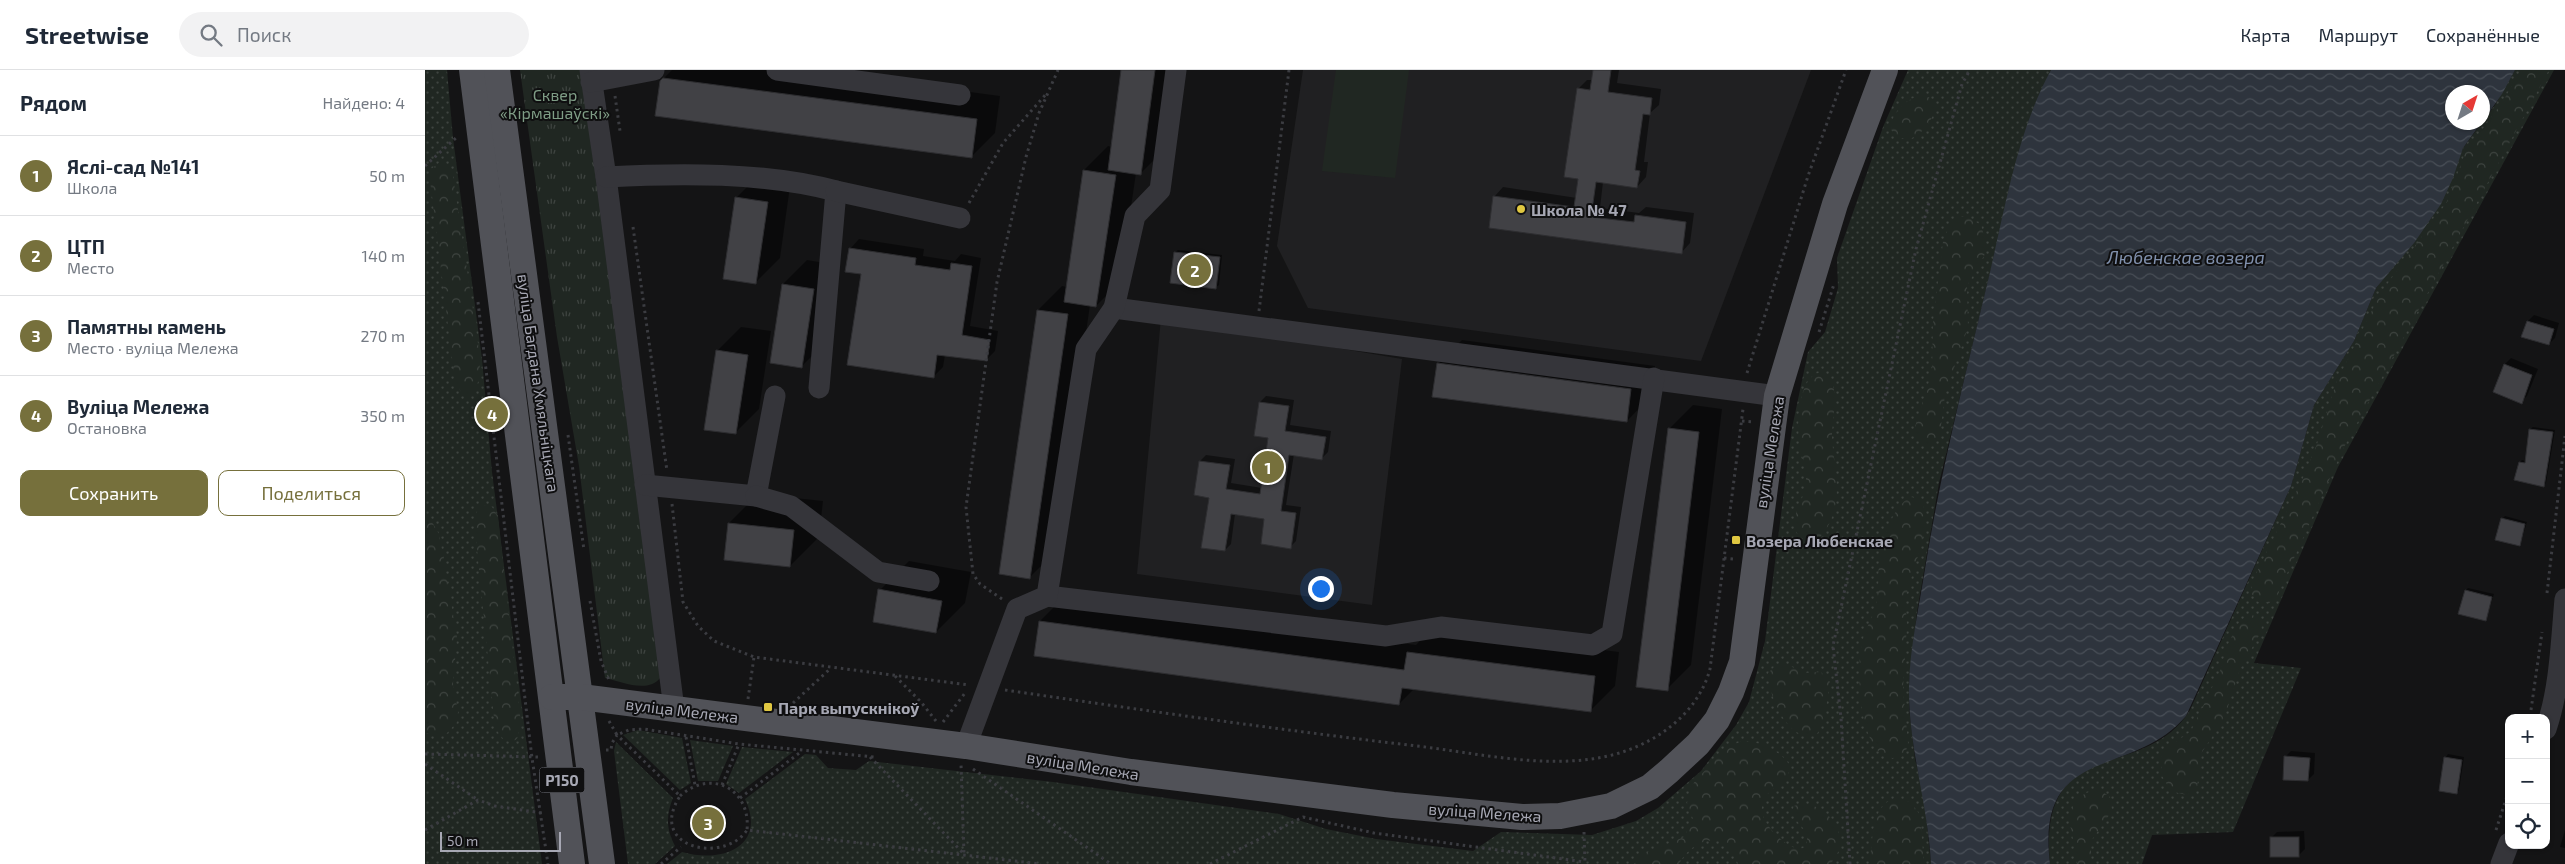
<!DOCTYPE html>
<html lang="ru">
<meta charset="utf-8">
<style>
:root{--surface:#fff;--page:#f2f2f3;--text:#1f2937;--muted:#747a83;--line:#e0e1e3;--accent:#76703c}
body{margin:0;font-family:"Exo 2",sans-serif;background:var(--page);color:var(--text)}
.controls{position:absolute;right:15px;bottom:15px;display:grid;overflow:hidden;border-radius:10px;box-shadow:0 1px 4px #0004}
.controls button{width:45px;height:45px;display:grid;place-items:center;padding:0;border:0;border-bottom:1px solid var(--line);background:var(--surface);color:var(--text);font:25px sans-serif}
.compass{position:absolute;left:2020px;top:15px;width:45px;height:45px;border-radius:50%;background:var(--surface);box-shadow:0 1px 4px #0004;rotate:39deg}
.scale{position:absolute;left:15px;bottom:12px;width:121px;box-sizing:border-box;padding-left:5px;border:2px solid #a7a8b4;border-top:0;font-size:14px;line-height:18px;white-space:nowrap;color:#a7a8b4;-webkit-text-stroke:4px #0f0f10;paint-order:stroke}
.you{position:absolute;left:895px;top:518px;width:18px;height:18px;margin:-12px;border:4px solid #fff;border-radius:50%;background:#1a73e8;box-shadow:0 0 0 8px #1a73e833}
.badge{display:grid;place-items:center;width:32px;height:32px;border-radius:50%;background:var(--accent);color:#fff;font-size:16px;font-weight:700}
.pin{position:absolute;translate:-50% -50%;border:2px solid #fff;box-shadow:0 1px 5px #0006}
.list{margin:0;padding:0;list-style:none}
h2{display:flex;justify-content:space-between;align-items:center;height:65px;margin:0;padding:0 20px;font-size:21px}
h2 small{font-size:16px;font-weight:400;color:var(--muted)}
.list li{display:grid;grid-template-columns:32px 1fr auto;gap:15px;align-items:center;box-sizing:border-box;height:80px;padding:0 20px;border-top:1px solid var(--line)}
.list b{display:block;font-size:19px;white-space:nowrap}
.list p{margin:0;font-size:16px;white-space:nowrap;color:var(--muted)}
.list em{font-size:16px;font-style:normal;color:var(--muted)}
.actions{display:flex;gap:10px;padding:15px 20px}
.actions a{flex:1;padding:11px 0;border:1px solid var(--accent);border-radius:10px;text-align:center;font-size:18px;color:var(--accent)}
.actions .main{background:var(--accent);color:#fff}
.icon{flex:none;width:28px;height:28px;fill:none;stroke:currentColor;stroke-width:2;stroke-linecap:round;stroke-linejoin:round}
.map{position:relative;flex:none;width:2140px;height:794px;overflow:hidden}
header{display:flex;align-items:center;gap:30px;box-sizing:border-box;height:70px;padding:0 25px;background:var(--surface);border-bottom:1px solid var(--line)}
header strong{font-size:24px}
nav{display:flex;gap:28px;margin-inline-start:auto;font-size:18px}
.search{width:350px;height:45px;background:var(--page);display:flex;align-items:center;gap:12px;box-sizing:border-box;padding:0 18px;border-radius:28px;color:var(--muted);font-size:19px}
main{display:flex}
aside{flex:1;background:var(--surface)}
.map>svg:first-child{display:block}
</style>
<header>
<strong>Streetwise</strong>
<div class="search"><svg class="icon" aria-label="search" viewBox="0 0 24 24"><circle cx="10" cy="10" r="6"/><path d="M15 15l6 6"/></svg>Поиск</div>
<nav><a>Карта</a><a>Маршрут</a><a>Сохранённые</a></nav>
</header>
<main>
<aside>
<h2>Рядом<small>Найдено: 4</small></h2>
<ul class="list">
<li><span class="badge">1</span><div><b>Яслі-сад №141</b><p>Школа</p></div><em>50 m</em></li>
<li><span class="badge">2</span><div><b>ЦТП</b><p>Место</p></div><em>140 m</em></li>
<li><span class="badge">3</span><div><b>Памятны камень</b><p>Место · вуліца Мележа</p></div><em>270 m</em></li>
<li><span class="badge">4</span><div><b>Вуліца Мележа</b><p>Остановка</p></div><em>350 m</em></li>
</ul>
<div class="actions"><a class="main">Сохранить</a><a>Поделиться</a></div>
</aside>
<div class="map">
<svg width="2140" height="794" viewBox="0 0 2140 794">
<defs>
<pattern id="grass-dots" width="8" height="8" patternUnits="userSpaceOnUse" patternTransform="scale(1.25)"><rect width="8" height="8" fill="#202722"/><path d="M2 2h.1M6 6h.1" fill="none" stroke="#3e4440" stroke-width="1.8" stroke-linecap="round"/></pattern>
<pattern id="forest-crowns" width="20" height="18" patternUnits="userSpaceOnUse" patternTransform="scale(1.25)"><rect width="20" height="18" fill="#202722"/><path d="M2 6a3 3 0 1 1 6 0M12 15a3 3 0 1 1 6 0" fill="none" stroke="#3e4440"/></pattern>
<pattern id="park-tufts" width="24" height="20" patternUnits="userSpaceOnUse" patternTransform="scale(1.25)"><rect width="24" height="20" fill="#202722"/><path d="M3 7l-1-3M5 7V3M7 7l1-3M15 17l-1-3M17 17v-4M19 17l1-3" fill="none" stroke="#3e4440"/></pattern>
<pattern id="water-waves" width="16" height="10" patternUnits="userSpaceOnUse" patternTransform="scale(1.25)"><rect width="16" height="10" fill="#2e343d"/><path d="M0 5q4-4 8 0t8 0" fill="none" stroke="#494f57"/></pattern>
</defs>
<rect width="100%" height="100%" fill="#141415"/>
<g fill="#202022">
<path d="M878,0H1386L1276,291L883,238L852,176Z"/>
<path d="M736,248L977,289L947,535L712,504Z"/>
</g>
<g fill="url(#grass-dots)">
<path d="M0,0H22L28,68L57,289L67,402L117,794H0Z"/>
<path d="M1483,0H1626L1611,34L1590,100L1514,413L1492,542L1484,612V638L1490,689L1499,726L1506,794H242L257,782C299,794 342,775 320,729L380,684L391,685L403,698L431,700L444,691L628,712L854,744L901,759L951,769L1048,781L1076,762L1167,765L1211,751L1233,738L1276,701L1311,655L1324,632L1340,571L1367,358L1383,282L1400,262L1413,218L1412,188L1458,57Z"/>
<path d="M2090,0H2129L1913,397L1829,593L1876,598L1808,762L1727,765L1717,794H1625C1612,661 1720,714 1765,640L1866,416L1889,335L1929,271L1951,218L2007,147L2038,78L2070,35Z"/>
<path d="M213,660L257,668L266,713L255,720L198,665Z"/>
<path d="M265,670L308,676L293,711H273Z"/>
<path d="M191,672L248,728C241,745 241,759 250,776L230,794H203L189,681Z"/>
<path d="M317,677L368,682L314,723L301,714Z"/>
</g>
<g fill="url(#forest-crowns)">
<path d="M2096,0H2124L1918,379L1852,526L1844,533L1833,532L1826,523L1828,510L1878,408L1892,374L1911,313L1955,224L2022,132L2040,83L2078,31Z"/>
<path d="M1500,25L1505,28L1510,36C1508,51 1500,61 1487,68C1448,73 1470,27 1500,25Z"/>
<path d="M14,93L23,96L28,106L54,280L55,302L51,321L42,326L37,323L30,312L5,110L6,99Z"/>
<path d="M1541,146L1556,155L1561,173L1560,184L1542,216L1543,257L1520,325L1515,364L1509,375L1499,376L1491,365L1490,357L1507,302L1508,252L1518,172L1525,154L1532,148Z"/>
<path d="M1397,302C1401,305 1405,308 1407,313C1413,328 1407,351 1407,367C1408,388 1414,410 1411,432C1409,443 1404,458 1396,466C1388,474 1375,471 1371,461C1365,445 1380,429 1381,413C1382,398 1375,383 1374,368C1372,350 1374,304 1397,302Z"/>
<path d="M1487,427L1498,433L1501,449L1497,473L1480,528L1482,554L1478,619L1483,673L1481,681L1476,687C1470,688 1463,689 1458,685C1434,671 1431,598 1437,573C1440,558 1450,545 1452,530C1454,517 1453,504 1454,492C1455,474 1469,432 1487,427Z"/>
<path d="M57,435L67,437L73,446L96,654L92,669L86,672L79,670L70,658L49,449L53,439Z"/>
<path d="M0,448L7,452L14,464L32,567L28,613L33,642L32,652L22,663L15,666L0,663Z"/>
<path d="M1823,544L1833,547L1837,553L1836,562L1815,599L1799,649L1777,682L1772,717L1762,725L1749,722L1743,716L1737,706L1736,687L1741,679L1766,661L1795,601L1802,576L1814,553Z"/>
<path d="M1352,594H1362L1378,603L1396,602L1405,612L1399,651L1392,664L1386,666C1381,665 1375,665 1370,661C1356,651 1343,621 1343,603Z"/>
<path d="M1317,671C1334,671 1357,681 1365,696C1365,716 1334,718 1337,742C1339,760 1379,794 1382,771C1384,758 1369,753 1367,741L1369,736C1396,725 1433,766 1405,794H1313C1303,758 1268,767 1254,794H1209L1218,784L1259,767L1268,749L1262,733L1266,716L1299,679Z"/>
<path d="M1669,720H1675L1685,727L1687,741L1666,771V794H1652C1652,765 1628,734 1669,720Z"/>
<path d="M1470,728L1486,732L1495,745L1499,794H1444C1449,771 1444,737 1470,728Z"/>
</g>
<path fill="url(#park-tufts)" d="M95,0H158L236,607C223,624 198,612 180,608L154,396L132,267Z"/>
<path fill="#202722" d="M911,0H984L970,108L897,101Z"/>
<path fill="url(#water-waves)" d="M1626,0H2090L2077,24L2058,51V22H2028V52L2056,53L2038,78L2028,108L2016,134L1989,173L1951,218L1929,271L1889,335L1866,416L1761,646C1707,710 1610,672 1625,794H1506C1503,734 1483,676 1484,616C1485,576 1494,538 1500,499C1515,405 1538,315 1560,223C1578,151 1590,65 1626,0Z"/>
<g fill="#0007">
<path d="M247,0H381L575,26L570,63L546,87L236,11Z"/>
<path d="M697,0H750L740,79L716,103H711L695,212L671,236L665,235L629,483L604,508L575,503L613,240L637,216L642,217L659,100L683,76L687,77Z"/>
<path d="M1169,0H1194L1192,13L1236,19L1234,35L1225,43L1219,92H1223L1221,107L1212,117L1178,112L1175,138L1214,143L1221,137L1269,143L1265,173L1256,183L1069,127L1078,117L1152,128L1154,108L1153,19L1162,10H1168Z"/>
<path d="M335,104L366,109L355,188L331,212L311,128Z"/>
<path d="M434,169L499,179L498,186L530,191L536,184L556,188L545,256L573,261L570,281L561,290L520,285L518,297L509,306L437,203L425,179Z"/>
<path d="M753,180L797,185L794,215L791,217L750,182Z"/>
<path d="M382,190L412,195L401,272L377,296L358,214Z"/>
<path d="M2109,245L2134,253L2130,268L2124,274L2103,251Z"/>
<path d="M316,257L346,261L334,339L310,363L292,281Z"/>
<path d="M1037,270L1230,296L1226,326L1202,351L1013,294Z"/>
<path d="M2086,288L2113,299L2102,326L2096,332L2080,294Z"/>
<path d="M841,326L869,330L865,355L906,361L903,382L897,388L869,384L861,435L876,437L871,471L865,477L841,448L810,444L806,474L800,480L775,391L781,385L810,389L806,413L837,418L845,367L835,332Z"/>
<path d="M1268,335L1297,339L1266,595L1242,619L1244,359Z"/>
<path d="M2108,357L2130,360L2121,413L2118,416L2095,392L2097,390L2101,391L2105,359Z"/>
<path d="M333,424L398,431L394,467L365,496L304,453Z"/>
<path d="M2080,446L2102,452L2095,475L2077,449Z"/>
<path d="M484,491L546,502L540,533L511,562L455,520Z"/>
<path d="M2043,518L2069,524L2061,549L2041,520Z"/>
<path d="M639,527L991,575L1007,558L1194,582L1190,616L1166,640L990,618L974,634L615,551Z"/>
<path d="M1866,681L1890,683L1889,704L1883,710L1860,687Z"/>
<path d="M2023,684L2039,687L2034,720L2031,722L2015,720L2021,687Z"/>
<path d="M2140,760V778L2135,777Z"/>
<path d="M1879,761L1880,779L1874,785L1846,768L1852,762Z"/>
</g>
<g fill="#414145" stroke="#2e2e31">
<path d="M696,0H730L716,105L683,100Z"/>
<path d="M1168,0H1186L1183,22L1227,28L1225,45L1218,44L1210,100L1215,101L1212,118L1171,112L1166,147L1209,152L1210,145L1261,152L1257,184L1064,158L1068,126L1149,137L1153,109L1139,107L1152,18L1165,20Z"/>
<path d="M238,8L552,49L547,88L230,46L235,11Z"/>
<path d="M658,100L691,105L671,237L639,232Z"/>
<path d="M310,127L343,132L331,214L298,209Z"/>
<path d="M424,178L491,188L490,195L525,200L526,193L547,196L537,265L565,270L562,291L512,285L509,308L422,295L436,204L420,202Z"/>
<path d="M749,182L795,187L791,219L745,213Z"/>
<path d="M357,214L389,219L377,298L345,293Z"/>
<path d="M612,240L643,244L605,509L574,504Z"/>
<path d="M2102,251L2129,259L2124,275L2096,267Z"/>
<path d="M291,280L323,285L311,364L279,360Z"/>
<path d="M1012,293L1206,319L1202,352L1007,327Z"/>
<path d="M2079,294L2107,305L2097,334L2068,322Z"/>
<path d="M834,332L864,336L860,361L901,367L897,390L864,385L856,441L871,443L866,479L836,474L839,449L806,444L800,481L776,478L784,428L769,425L774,391L805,395L801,419L835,424L843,368L829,366Z"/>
<path d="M1243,358L1274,362L1243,621L1211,617Z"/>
<path d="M2104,359L2128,362L2119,417L2089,410L2094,392L2100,393Z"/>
<path d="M2076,448L2100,454L2095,476L2070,470Z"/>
<path d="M303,453L369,460L365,497L299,490Z"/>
<path d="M453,519L517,531L511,563L448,552Z"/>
<path d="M2040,520L2067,527L2061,551L2033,544Z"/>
<path d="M614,551L979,600L982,582L1170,606L1166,642L977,618L974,635L609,586Z"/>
<path d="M1859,686L1885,688L1883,711L1858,710Z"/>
<path d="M2019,687L2037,690L2032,724L2014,721Z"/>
<rect x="1845" y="767" width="29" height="20"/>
</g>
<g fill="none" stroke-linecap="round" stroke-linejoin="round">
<g stroke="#3b3c41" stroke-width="3" stroke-dasharray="2.5 4" stroke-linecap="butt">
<path d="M190,26L195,61"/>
<path d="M0,96L33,66"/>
<path d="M544,133L578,73L622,23"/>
<path d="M208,157L242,401"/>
<path d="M53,232L107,688L123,794"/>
<path d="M834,241L864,0"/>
<path d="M1394,262L1409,214"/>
<path d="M1322,303L1383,106L1421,0"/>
<path d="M1317,351L1329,352"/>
<path d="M143,365L159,480"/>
<path d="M247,434L258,532L273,556L289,571L329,587L544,615"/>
<path d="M1299,488L1309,489V487"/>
<path d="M2122,523L2140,366"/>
<path d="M577,529L555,514L548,504L541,437L572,212L601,87L614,43L633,0"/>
<path d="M165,531L176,591L184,610"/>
<path d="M470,606L496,632L511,651"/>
<path d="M580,620C717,640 855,660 992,676C1051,683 1114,698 1173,688C1222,680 1272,648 1285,599L1318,339"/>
<path d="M323,629L329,587"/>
<path d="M368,633L406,598"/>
<path d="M2106,640L2117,562"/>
<path d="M184,651L192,665L204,660L219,659L314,674L449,687"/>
<path d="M518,652L540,623"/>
<path d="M261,667L270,715"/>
<path d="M181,680H186L187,673L192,665L255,726C221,779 300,794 322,760L616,794"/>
<path d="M0,684L114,687"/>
<path d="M445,687L539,784L536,694"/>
<path d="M0,694L53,730"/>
<path d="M548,699L686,794"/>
<path d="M297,715L314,674"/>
<path d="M255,726C286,698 326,719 322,760"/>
<path d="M315,728L377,681"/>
<path d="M0,760L53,730L70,736L117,743"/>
<path d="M2071,760L2084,720"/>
<path d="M1159,762L1160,794"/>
<path d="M236,794L256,777"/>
<path d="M785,794L878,747L949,763L1160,792"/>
<path d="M1425,794L1416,648L1408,576L1491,179L1537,14L1545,0"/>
</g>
<g stroke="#35353a" stroke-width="21">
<path d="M165,0L181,107L249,639"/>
<path d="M352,0L535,25"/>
<path d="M166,12L229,0"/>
<path d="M181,107C254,103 340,102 411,121L394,318"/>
<path d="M411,121L535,148"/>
<path d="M689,238L1352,326"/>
<path d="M220,415L331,426L350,326"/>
<path d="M331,426L366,436L453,502L504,511"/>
<path d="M622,526L961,566L1016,557L1168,575L1187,564L1229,308"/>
<path d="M2121,659C2135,618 2136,573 2140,529"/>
<path d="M541,676L592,539L622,526L661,279L689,238L710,146L735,120L751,0"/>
<path d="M2076,794L2084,773"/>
</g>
<g stroke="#515258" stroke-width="26">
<path d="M47,0L147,794"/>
<path d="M72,0L177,794"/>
<path d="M127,627H156L541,676L706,702L968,735L1097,747L1135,746L1186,736L1225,717L1244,701L1273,674L1292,650L1306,622L1317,592L1352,326L1410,134L1460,0"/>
</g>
</g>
<g fill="#e0c741" stroke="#0f0f10" stroke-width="2">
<circle cx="1096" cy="139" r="5"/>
<rect x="1306" y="465" width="10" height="10" rx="2.5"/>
<rect x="338" y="632" width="10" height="10" rx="2.5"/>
</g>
<g text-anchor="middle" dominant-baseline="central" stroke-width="4" stroke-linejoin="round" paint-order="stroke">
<rect fill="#0f0f10" stroke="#797a83" stroke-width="1" x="114.5" y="697.5" width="45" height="25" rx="4"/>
<g font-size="15" font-weight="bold" fill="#a7a8b4">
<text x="137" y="710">Р150</text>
</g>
<g font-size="16" fill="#7f9d86" stroke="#0f0f10">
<text x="130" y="24">Сквер<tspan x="130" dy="18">«Кірмашаўскі»</tspan></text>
</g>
<g font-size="16" font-weight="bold" fill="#a7a8b4" stroke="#0f0f10" text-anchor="start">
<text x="1106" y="139">Школа № 47</text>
<text x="1321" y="470">Возера Любенскае</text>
<text x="353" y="637">Парк выпускнікоў</text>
</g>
<g font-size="16" fill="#a7a8b4" stroke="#0f0f10">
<text transform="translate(114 313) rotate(82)">вуліца Багдана Хмяльніцкага</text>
<text transform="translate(1344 382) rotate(-81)">вуліца Мележа</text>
<text transform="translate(257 640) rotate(7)">вуліца Мележа</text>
<text transform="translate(658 695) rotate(9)">вуліца Мележа</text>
<text transform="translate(1060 742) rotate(4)">вуліца Мележа</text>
</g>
<g font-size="18" font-style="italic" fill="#8090ac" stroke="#0f0f10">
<text x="1761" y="187">Любенскае возера</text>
</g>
</g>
</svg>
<div class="controls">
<button>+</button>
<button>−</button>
<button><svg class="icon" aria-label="locate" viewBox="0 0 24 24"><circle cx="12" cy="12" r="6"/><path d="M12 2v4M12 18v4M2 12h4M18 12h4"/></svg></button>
</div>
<svg class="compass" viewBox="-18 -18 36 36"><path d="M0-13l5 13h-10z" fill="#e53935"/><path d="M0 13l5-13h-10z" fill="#747a83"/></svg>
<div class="scale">50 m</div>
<div class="you"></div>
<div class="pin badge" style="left:843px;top:397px">1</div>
<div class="pin badge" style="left:770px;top:200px">2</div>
<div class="pin badge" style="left:283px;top:753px">3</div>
<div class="pin badge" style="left:67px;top:344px">4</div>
</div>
</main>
